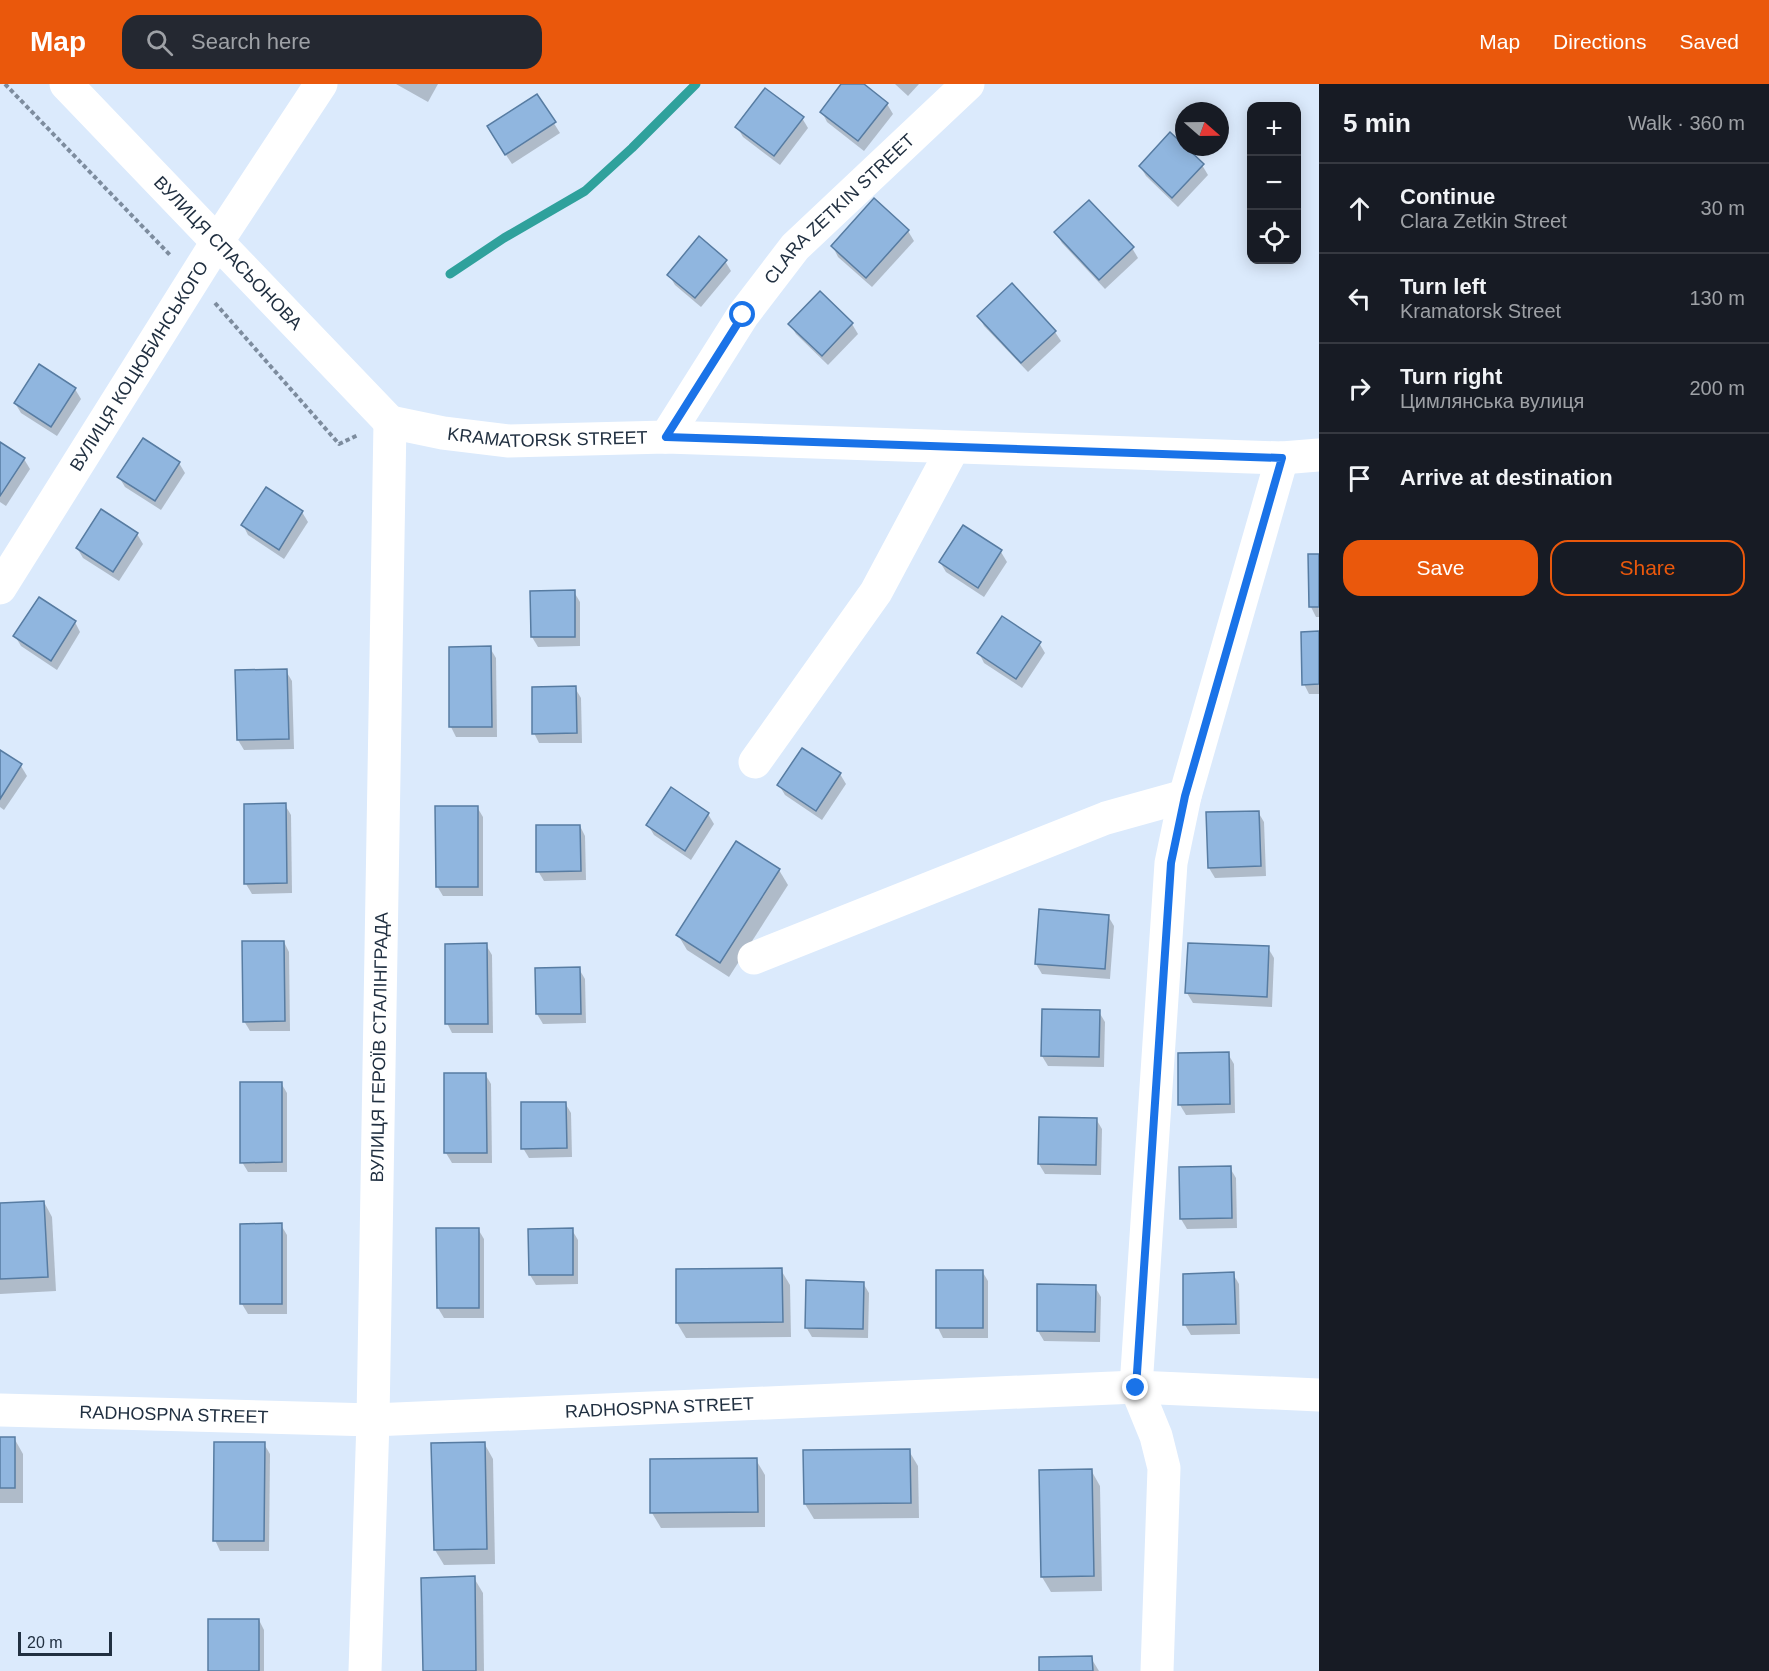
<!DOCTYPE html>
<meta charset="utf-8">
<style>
:root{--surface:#171b24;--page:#242831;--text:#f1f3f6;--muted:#9ea1a6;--line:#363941;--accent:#ea580c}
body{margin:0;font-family:Arial,sans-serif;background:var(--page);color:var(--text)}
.controls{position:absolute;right:18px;top:18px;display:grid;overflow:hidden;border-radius:12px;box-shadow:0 3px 15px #0003}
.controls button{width:54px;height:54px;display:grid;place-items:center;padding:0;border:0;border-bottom:2px solid var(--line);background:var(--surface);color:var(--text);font:30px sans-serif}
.compass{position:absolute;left:1175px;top:18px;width:54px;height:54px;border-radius:50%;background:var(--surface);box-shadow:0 3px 15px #0003;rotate:110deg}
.scale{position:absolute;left:18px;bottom:15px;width:94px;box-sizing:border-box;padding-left:6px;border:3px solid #213041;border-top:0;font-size:16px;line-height:21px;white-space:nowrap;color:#213041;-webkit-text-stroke:4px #dbeafc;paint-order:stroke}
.stop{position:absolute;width:18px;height:18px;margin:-14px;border:4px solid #1a73e8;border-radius:50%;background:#fff}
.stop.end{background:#1a73e8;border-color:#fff;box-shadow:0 2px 6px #0008}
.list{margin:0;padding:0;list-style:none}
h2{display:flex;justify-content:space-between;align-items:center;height:78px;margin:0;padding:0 24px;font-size:26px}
h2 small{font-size:20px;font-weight:400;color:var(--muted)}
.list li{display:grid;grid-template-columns:39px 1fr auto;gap:18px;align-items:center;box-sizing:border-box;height:90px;padding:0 24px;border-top:2px solid var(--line)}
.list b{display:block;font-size:22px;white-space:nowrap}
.list p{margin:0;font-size:20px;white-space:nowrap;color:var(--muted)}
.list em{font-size:20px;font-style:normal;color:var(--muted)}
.actions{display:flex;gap:12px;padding:18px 24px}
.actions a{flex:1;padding:14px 0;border:2px solid var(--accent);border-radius:18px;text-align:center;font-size:21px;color:var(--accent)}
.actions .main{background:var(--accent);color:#fff}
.icon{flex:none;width:33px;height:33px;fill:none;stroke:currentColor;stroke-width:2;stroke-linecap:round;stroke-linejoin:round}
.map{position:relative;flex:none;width:1319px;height:1587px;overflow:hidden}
header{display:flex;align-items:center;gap:36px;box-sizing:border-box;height:84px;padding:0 30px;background:var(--accent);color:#fff}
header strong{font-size:28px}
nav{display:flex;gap:33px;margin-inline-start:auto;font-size:21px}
.search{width:420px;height:54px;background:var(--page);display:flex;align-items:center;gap:15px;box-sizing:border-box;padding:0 21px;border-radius:18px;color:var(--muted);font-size:22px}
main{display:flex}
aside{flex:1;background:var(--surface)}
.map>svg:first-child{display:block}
</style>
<header>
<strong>Map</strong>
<div class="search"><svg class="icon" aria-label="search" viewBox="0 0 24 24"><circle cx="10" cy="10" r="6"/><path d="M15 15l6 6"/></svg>Search here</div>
<nav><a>Map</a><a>Directions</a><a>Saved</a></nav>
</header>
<main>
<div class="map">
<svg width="1319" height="1587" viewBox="0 0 1319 1587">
<rect width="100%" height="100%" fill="#dbeafc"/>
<g fill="#0003">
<path d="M396,0H438L428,18Z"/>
<path d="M843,0H861L887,20L893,30L864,67L827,38L822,28Z"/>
<path d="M895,0H919L908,12Z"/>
<path d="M537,12L560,49L512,80L494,53Z"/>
<path d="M802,34L808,44L780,81L743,53L737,43Z"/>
<path d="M1202,81L1208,91L1178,123L1146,92L1140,82Z"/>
<path d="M908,147L914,157L872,203L838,173L833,163Z"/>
<path d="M1056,149L1132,164L1138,174L1105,205L1062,159Z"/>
<path d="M725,177L731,187L701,223L675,201L669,191Z"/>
<path d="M979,232L1055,248L1061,257L1028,288L984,242Z"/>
<path d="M790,240H852L858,250L828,281L796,250Z"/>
<path d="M39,282L75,305L81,315L57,352L21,329L15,319Z"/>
<path d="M0,360L24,375L30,385L6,422L0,418Z"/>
<path d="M179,379L185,389L161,426L125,403L119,393Z"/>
<path d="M302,428L308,438L284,475L248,451L243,441Z"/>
<path d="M137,450L143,460L119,497L83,474L77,464Z"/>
<path d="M1001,468L1007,478L984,513L946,488L940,478Z"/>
<path d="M1319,471V533H1316L1311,523Z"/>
<path d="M574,508L580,518V562L538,563L532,553Z"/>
<path d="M75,538L80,548L57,586L21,562L15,552Z"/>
<path d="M1319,549V610H1309L1304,600Z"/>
<path d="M1039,559L1045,569L1022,604L984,579L979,569Z"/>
<path d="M490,564L496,574L497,653H456L451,643Z"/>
<path d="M286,587L292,597L294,665L244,666L238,656Z"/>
<path d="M575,604L581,614L582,659H539L534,649Z"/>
<path d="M0,667L21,682L27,692L4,726L0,723Z"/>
<path d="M840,690L846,700L822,736L785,711L779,701Z"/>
<path d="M285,721L291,731L292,809L252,810L246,800Z"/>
<path d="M477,723L483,733V812H443L437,802Z"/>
<path d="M1258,728L1264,738L1266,792L1215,794L1209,784Z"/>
<path d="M708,730L714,740L691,776L654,751L648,741Z"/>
<path d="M580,742L585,752L586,796L544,797L538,787Z"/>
<path d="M779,786L788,801L729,893L687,866L678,851Z"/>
<path d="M1108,832L1114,842L1110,895L1042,890L1036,880Z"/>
<path d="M284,858L289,868L290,947H250L244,937Z"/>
<path d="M486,861L492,871L493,949H452L447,939Z"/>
<path d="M1268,864L1274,874L1272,923L1193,919L1187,909Z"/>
<path d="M579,885L585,895L586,939L543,940L537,930Z"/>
<path d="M1099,928L1105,938L1104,983L1048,982L1042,972Z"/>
<path d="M1228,970L1234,980L1235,1029L1186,1031L1180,1021Z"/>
<path d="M485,990L491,1000L492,1079H452L446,1069L445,991Z"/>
<path d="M281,999L287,1009V1088H248L242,1078Z"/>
<path d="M565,1019L571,1029L572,1073L529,1074L523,1064Z"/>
<path d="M1096,1035L1102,1045L1101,1091L1045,1090L1039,1080Z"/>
<path d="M1230,1084L1236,1094L1237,1144L1187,1145L1181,1135L1180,1085Z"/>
<path d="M44,1118L52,1133L56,1207L0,1210V1120Z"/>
<path d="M281,1141L287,1151V1230H248L242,1220L241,1142Z"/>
<path d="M478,1145L484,1155V1234H444L438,1224Z"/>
<path d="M572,1146L578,1156V1200L536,1201L530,1191V1147Z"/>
<path d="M781,1186L790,1201L791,1253L686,1254L677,1239Z"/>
<path d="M982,1187L988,1197V1254H943L938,1244Z"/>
<path d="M1233,1190L1239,1200L1240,1250L1191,1251L1185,1241L1184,1191Z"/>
<path d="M863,1199L869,1209L868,1254L812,1253L806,1243Z"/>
<path d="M1095,1203L1101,1213L1100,1258L1044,1257L1038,1247Z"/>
<path d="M0,1354H14L23,1370V1419H0Z"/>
<path d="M484,1359L493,1375L495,1480L444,1481L435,1466Z"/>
<path d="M264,1360L270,1370L269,1467H220L215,1456Z"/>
<path d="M909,1367L918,1382L919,1434L814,1435L805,1420Z"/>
<path d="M756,1376L765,1391V1443L661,1444L652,1429Z"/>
<path d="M1091,1386L1100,1402L1102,1507L1051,1508L1042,1493L1040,1388Z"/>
<path d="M474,1494L483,1509L484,1587H424Z"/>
<path d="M259,1536L264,1546V1587H210Z"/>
<path d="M1091,1574L1099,1587H1040Z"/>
</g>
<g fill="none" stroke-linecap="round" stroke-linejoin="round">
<path stroke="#2fa19c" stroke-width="9" d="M450,190L504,154L585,107L632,64L696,0"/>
</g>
<g fill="#90b6df" stroke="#577ca2" stroke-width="1.5">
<path d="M841,0H864L888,19L858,57L820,28Z"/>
<path d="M765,4L804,33L774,72L735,43Z"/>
<path d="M537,10L556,38L505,71L487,42Z"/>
<path d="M1170,48L1204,80L1172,114L1139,82Z"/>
<path d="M874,114L909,146L866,194L831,162Z"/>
<path d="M1089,116L1134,163L1099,196L1054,148Z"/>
<path d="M699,152L727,176L695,214L667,191Z"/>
<path d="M1012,199L1056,247L1021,279L977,232Z"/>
<path d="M820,207L853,239L822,272L788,240Z"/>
<path d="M39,280L76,304L51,343L14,319Z"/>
<path d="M143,354L180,378L155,417L117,393Z"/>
<path d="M0,358L25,374L0,412Z"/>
<path d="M266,403L303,427L279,466L241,441Z"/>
<path d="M101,425L138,449L113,488L76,464Z"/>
<path d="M963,441L1002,466L978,504L939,478Z"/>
<path d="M1308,470H1319V523H1309Z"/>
<path d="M575,506V553H531L530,507Z"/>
<path d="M39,513L76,537L51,577L13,552Z"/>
<path d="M1002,532L1041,558L1016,595L977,569Z"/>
<path d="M1319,547V600L1302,601L1301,548Z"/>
<path d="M491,562L492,643H449V563Z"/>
<path d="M287,585L289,655L237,656L235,586Z"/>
<path d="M576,602L577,649L532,650V603Z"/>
<path d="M802,664L841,689L816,727L777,701Z"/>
<path d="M0,666L22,680L0,715Z"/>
<path d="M671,703L709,729L685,767L646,741Z"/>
<path d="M286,719L287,799L244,800V720Z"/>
<path d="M435,722H478V803H436Z"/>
<path d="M1259,727L1261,782L1208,784L1206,728Z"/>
<path d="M536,741H580L581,787L536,788Z"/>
<path d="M736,757L780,785L720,879L676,851Z"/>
<path d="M1039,825L1109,831L1105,885L1035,880Z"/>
<path d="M242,857H284L285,937L243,938Z"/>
<path d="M487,859L488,940H445V860Z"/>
<path d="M1188,859L1269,862L1267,913L1185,909Z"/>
<path d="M580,883L581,930H536L535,884Z"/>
<path d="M1042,925L1100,926L1099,973L1041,972Z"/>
<path d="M1229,968L1230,1020L1178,1021V969Z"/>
<path d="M444,989H486L487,1069H444Z"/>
<path d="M240,998H282V1078L240,1079Z"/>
<path d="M521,1018H566L567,1064L521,1065Z"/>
<path d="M1039,1033L1097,1034L1096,1081L1038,1080Z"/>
<path d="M1231,1082L1232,1134L1180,1135L1179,1083Z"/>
<path d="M44,1117L48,1193L0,1195V1119Z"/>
<path d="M282,1139V1220H240V1140Z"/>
<path d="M436,1144H479V1224H437Z"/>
<path d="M573,1144V1191H529L528,1145Z"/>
<path d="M782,1184L783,1238L676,1239V1185Z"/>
<rect x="936" y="1186" width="47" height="58"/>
<path d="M1234,1188L1236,1240L1183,1241V1190Z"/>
<path d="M806,1196L864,1198L863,1245L805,1244Z"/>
<path d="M1037,1200L1096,1201L1095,1248L1037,1247Z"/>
<rect x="0" y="1353" width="15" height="51"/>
<path d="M214,1358H265L264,1457H213Z"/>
<path d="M485,1358L487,1465L434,1466L431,1359Z"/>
<path d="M910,1365L911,1419L804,1420L803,1366Z"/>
<path d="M757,1374L758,1428L650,1429V1375Z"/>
<path d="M1092,1385L1094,1492L1041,1493L1039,1386Z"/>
<path d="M475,1492L476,1587H423L421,1494Z"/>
<rect x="208" y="1535" width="51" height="52"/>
<path d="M1092,1572L1093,1587H1039V1573Z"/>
</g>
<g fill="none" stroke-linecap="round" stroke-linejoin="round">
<g stroke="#7d8c9e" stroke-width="4" stroke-dasharray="4.5 3" stroke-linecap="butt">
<path d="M5,0L171,172"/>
<path d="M215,219L339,360L358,351"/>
</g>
<g stroke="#fff" stroke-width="33">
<path id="s1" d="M66,0L390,338"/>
<path id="s2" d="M390,338L443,349L509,357L666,353L1282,374L1319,371"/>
<path id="s3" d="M666,353L743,231L795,163L968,0"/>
<path id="s4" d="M0,504L217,158L321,0"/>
<path d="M755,678L876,508L953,364"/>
<path d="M754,874L1106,734L1185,712"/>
<path id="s5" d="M0,1326L373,1336L1136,1303L1319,1311"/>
<path id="s6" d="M365,1587L373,1336L390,338"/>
<path d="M1157,1587L1164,1384L1156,1352L1136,1303L1171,779L1185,712L1282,374"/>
</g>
</g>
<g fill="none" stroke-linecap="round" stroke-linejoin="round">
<path stroke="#1a73e8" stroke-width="8" d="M743,231L666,353L1282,374L1185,712L1171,779L1136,1304"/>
</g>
<g text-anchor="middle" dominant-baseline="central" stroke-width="4.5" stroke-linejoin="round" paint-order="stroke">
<g font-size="18" fill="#213041" stroke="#dbeafc">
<text stroke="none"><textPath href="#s3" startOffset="288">CLARA ZETKIN STREET</textPath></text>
<text stroke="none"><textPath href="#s1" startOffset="234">ВУЛИЦЯ СПАСЬОНОВА</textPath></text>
<text stroke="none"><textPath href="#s4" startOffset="262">ВУЛИЦЯ КОЦЮБИНСЬКОГО</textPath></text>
<text stroke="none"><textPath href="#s2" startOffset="159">KRAMATORSK STREET</textPath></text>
<text stroke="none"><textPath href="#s6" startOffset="624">ВУЛИЦЯ ГЕРОЇВ СТАЛІНГРАДА</textPath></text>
<text stroke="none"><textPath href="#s5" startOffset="660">RADHOSPNA STREET</textPath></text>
<text stroke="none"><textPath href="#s5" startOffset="174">RADHOSPNA STREET</textPath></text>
</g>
</g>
</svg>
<div class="controls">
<button>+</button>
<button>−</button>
<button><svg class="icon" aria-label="locate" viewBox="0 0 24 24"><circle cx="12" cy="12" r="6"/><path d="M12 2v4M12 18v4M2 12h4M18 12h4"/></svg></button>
</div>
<svg class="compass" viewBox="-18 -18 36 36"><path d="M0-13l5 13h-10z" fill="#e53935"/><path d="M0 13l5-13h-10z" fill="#9ea1a6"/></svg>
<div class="scale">20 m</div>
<div class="stop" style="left:743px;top:231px"></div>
<div class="stop end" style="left:1136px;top:1304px"></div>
</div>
<aside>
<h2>5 min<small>Walk · 360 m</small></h2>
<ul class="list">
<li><svg class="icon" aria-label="ahead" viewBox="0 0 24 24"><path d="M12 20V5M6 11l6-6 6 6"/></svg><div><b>Continue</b><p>Clara Zetkin Street</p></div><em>30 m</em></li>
<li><svg class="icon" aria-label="left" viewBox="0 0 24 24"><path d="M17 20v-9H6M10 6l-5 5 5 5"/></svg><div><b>Turn left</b><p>Kramatorsk Street</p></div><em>130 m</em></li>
<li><svg class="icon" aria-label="right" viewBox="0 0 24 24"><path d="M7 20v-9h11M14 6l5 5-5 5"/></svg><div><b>Turn right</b><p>Цимлянська вулиця</p></div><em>200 m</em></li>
<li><svg class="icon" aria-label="arrive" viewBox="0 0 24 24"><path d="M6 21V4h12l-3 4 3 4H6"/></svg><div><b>Arrive at destination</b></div></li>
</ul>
<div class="actions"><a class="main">Save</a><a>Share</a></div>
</aside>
</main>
